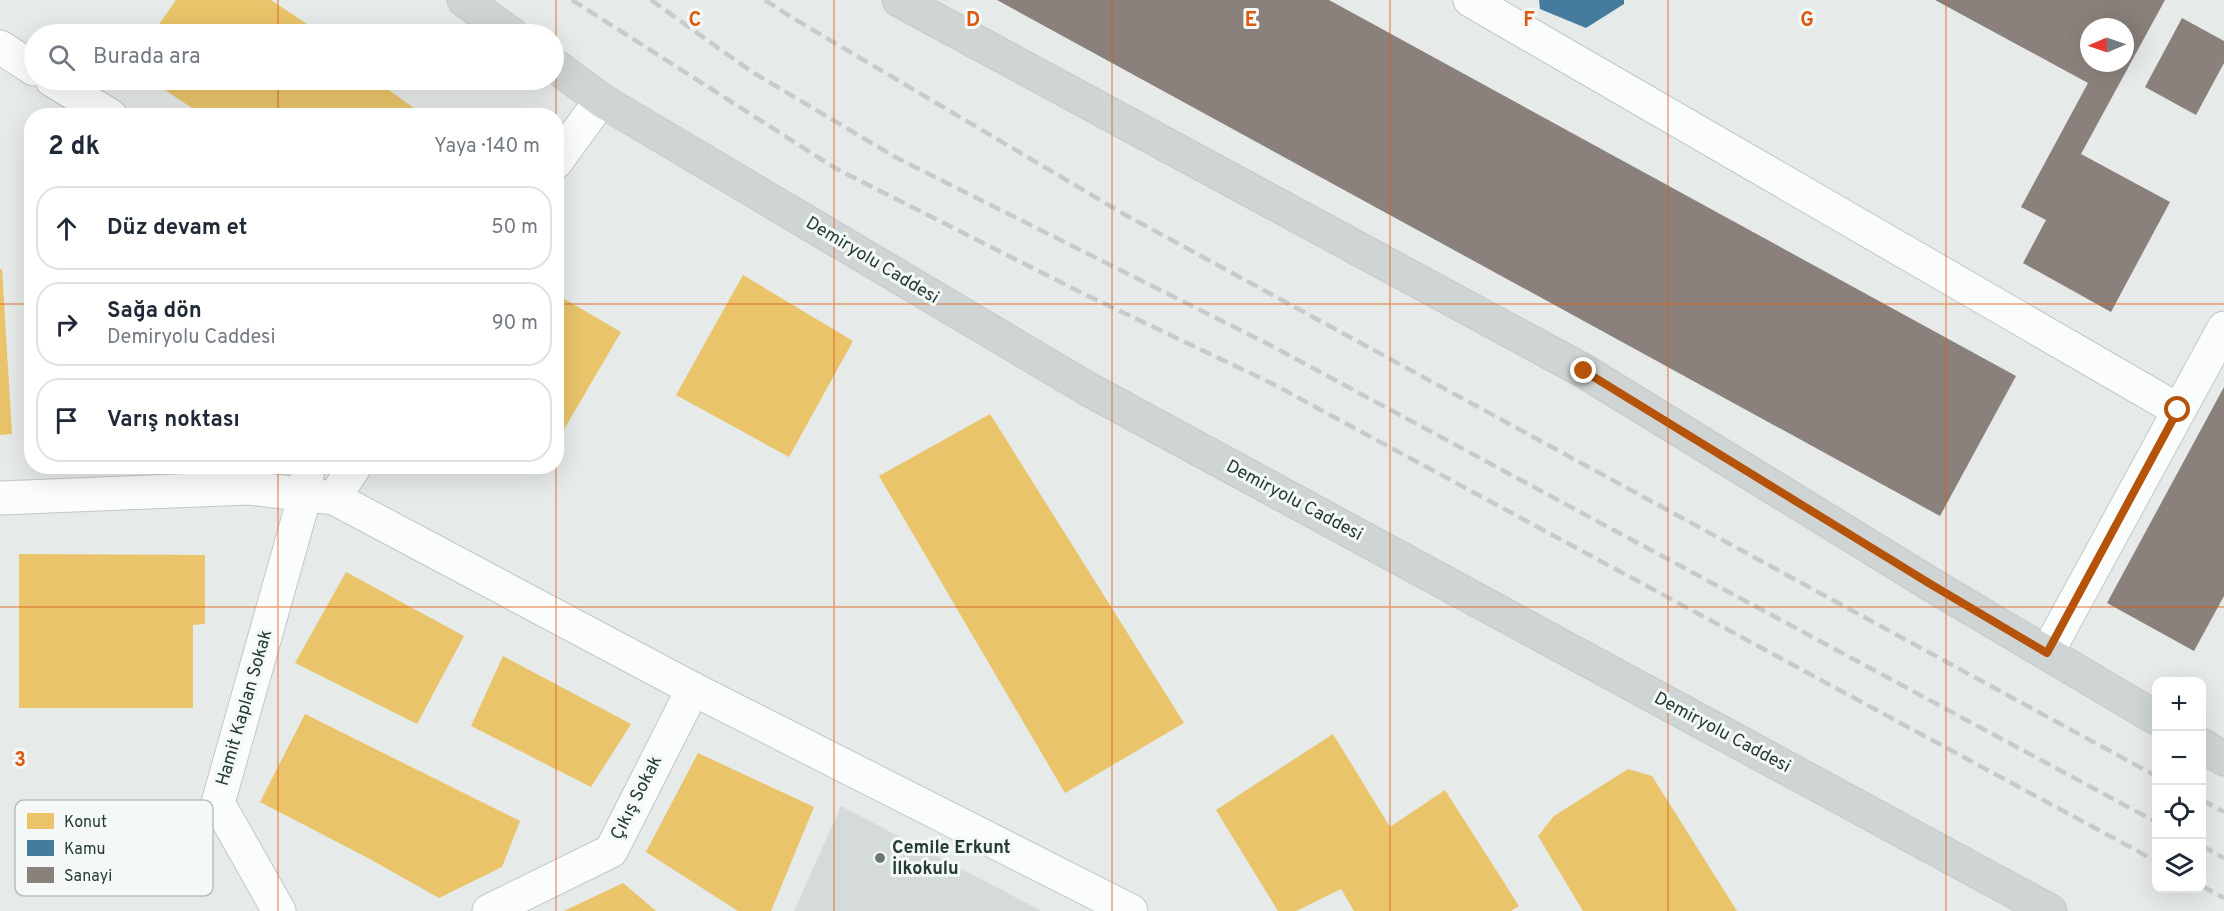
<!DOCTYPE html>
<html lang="tr">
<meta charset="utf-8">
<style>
:root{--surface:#fff;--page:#f2f2f3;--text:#1f2937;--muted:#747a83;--line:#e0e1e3}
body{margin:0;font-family:Overpass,sans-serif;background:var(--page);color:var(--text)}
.controls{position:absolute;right:18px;bottom:18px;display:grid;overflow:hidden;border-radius:12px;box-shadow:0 6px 24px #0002}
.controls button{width:54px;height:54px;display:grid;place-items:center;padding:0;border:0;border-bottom:2px solid var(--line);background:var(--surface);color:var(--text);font:30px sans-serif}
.compass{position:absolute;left:2080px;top:18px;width:54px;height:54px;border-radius:50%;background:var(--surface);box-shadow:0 6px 24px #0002;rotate:268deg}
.stop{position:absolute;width:18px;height:18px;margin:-14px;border:4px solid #b45309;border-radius:50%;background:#fff}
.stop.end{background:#b45309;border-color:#fff;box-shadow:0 2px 6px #0008}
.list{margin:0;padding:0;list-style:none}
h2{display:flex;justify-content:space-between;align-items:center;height:78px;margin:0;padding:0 24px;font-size:26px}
h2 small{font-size:20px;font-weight:400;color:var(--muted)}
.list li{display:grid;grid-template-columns:39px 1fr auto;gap:18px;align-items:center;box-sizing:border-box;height:84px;margin:0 12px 12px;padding:0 12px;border:2px solid var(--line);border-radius:24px}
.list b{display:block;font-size:22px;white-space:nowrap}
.list p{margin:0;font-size:20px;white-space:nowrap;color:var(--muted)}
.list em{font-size:20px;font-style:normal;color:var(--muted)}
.icon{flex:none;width:33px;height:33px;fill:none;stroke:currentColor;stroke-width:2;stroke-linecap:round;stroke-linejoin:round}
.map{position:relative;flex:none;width:2224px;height:911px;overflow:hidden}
.search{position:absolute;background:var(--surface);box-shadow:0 6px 24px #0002;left:24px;top:24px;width:540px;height:66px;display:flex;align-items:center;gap:15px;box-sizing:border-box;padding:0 21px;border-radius:33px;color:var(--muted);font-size:22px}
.panel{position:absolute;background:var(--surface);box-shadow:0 6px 24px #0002;left:24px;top:108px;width:540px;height:366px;border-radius:24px}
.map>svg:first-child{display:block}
</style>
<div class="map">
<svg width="2224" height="911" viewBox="0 0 2224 911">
<rect width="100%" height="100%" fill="#e6eae8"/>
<path fill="#d4dbd8" d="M841,806L1042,911H794Z"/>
<g fill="#e9c46a">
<path d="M176,0H271L322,34H152Z"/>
<path d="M150,80H375L425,116H204Z"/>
<path d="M0,269H2L12,434L0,435Z"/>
<path d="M743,275L853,341L789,457L676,395Z"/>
<path d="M556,294L621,332L556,443Z"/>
<path d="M990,414L1184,723L1065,793L879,476Z"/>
<path d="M19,554L205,555V624L193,625V708H19Z"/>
<path d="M346,572L464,636L417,724L295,663Z"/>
<path d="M503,656L631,724L591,787L471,726Z"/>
<path d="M305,714L520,821L502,867L439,898L368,858L260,802Z"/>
<path d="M1333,734L1390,827L1445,790L1519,906L1511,911H1354L1341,889L1296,911H1278L1216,810Z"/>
<path d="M698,753L814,807L771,911H738L646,852Z"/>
<path d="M1628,769L1652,776L1737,911H1583L1538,836L1554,816Z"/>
<path d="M623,883L656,911H564Z"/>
</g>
<path fill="#457b9d" d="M1539,0H1624V4L1586,28L1540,9Z"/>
<g fill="#8a817c" fill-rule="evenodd">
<path d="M997,0H1329L2016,376L1940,516Z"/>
<path d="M1935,0H2165L2081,154L2170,202L2111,312L2023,263L2046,220L2021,207L2088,83ZM2089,27H2125V63H2089Z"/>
<path d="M2182,18L2224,41V63L2196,115L2145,87Z"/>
<path d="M2224,387V596L2194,651L2107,603Z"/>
</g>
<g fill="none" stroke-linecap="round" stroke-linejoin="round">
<defs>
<g id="minor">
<path d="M1470,0L2178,410"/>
<path d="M0,47L34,69"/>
<path d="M52,80L111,116"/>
<path d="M556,162L601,100"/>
<path d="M0,498L248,488L334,498L693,689L1131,911"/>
<path d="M334,498L355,466"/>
<path d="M2047,653L2224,328"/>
<path d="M279,911L218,803L305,495L308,466"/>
<path d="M489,911L611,851L693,689"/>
</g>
<g id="major">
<path d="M464,0L511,34"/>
<path d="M899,0L1584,371L1932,585L2156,718"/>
<path d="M554,65L601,100L1088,389L2050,911"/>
<path d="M2202,745L2224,759"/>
</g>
</defs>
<use href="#minor" stroke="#c3c7c5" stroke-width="35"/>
<use href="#major" stroke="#c2c9c8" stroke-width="35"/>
<use href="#minor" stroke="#fbfcfc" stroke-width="33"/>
<use href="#major" stroke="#cfd5d4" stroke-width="33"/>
<g stroke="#c7cbca" stroke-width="4.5" stroke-dasharray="12 6" stroke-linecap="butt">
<path d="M572,0L835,168L1082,293L1271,383L2156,861"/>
<path d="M651,0L752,72L897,158L1270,345L2156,822"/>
<path d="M765,0L791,17L1122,213L2156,776"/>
<path d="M2202,800L2224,812"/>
<path d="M2202,846L2224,858"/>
<path d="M2202,886L2224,898"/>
</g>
</g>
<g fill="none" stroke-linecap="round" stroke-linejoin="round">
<path stroke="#b45309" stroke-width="8" d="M1584,371L1932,585L2047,653L2178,410"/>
</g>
<path fill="none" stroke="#de580e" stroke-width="1.5" stroke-opacity="0.55" d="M278,0V34M556,0V116M834,0V911M1112,0V911M1390,0V911M1668,0V911M1946,0V911M278,80V116M0,304H32M556,304H2224M278,466V911M556,466V911M0,607H2224"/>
<circle fill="#697876" stroke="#f4f8f7" stroke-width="2" cx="880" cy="858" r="6"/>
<g text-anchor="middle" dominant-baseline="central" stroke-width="6" stroke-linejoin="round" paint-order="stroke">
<g font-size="18" fill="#253b38" stroke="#f4f8f7">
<text transform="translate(872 261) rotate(31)">Demiryolu Caddesi</text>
<text transform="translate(1294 501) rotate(28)">Demiryolu Caddesi</text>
<text transform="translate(245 708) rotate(-74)">Hamit Kaplan Sokak</text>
<text transform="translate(1722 733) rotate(28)">Demiryolu Caddesi</text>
<text transform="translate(637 798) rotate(-63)">Çıkış Sokak</text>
</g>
<g font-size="18" font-weight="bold" fill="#253b38" stroke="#f4f8f7" text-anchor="start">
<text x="892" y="848">Cemile Erkunt<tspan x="892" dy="21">İlkokulu</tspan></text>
</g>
</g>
<rect x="15" y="800" width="198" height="96" rx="9" fill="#f4f8f7" stroke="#b6bfbe" stroke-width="1.5"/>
<rect x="27" y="813" width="27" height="16" fill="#e9c46a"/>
<rect x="27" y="840" width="27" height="16" fill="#457b9d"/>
<rect x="27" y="867" width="27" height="16" fill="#8a817c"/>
<g font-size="16" fill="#253b38">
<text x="64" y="827">Konut</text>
<text x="64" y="854">Kamu</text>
<text x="64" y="881">Sanayi</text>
</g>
<g font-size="20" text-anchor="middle" font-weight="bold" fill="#de580e" stroke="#f4f8f7" stroke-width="6" stroke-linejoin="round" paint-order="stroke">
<text x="695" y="26">C</text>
<text x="973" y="26">D</text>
<text x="1251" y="26">E</text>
<text x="1529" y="26">F</text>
<text x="1807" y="26">G</text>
<text x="20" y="766">3</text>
</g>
</svg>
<div class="controls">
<button>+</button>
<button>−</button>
<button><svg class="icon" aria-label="locate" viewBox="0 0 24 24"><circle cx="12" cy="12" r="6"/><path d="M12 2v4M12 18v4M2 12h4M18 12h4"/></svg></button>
<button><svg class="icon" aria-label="layers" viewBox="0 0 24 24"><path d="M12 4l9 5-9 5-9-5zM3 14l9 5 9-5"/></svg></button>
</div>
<svg class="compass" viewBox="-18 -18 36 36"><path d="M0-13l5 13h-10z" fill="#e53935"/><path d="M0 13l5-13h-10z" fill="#747a83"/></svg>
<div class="stop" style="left:2178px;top:410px"></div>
<div class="stop end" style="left:1584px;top:371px"></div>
<div class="search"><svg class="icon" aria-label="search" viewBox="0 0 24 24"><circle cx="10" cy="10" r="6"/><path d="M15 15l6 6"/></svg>Burada ara</div>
<section class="panel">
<h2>2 dk<small>Yaya · 140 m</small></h2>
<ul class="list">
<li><svg class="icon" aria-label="ahead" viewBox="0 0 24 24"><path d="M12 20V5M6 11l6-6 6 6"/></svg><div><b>Düz devam et</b></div><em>50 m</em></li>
<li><svg class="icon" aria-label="right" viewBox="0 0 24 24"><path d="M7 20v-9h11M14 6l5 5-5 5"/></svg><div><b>Sağa dön</b><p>Demiryolu Caddesi</p></div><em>90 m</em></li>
<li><svg class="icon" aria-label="arrive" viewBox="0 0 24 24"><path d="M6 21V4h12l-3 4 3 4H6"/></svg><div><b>Varış noktası</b></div></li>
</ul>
</section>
</div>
